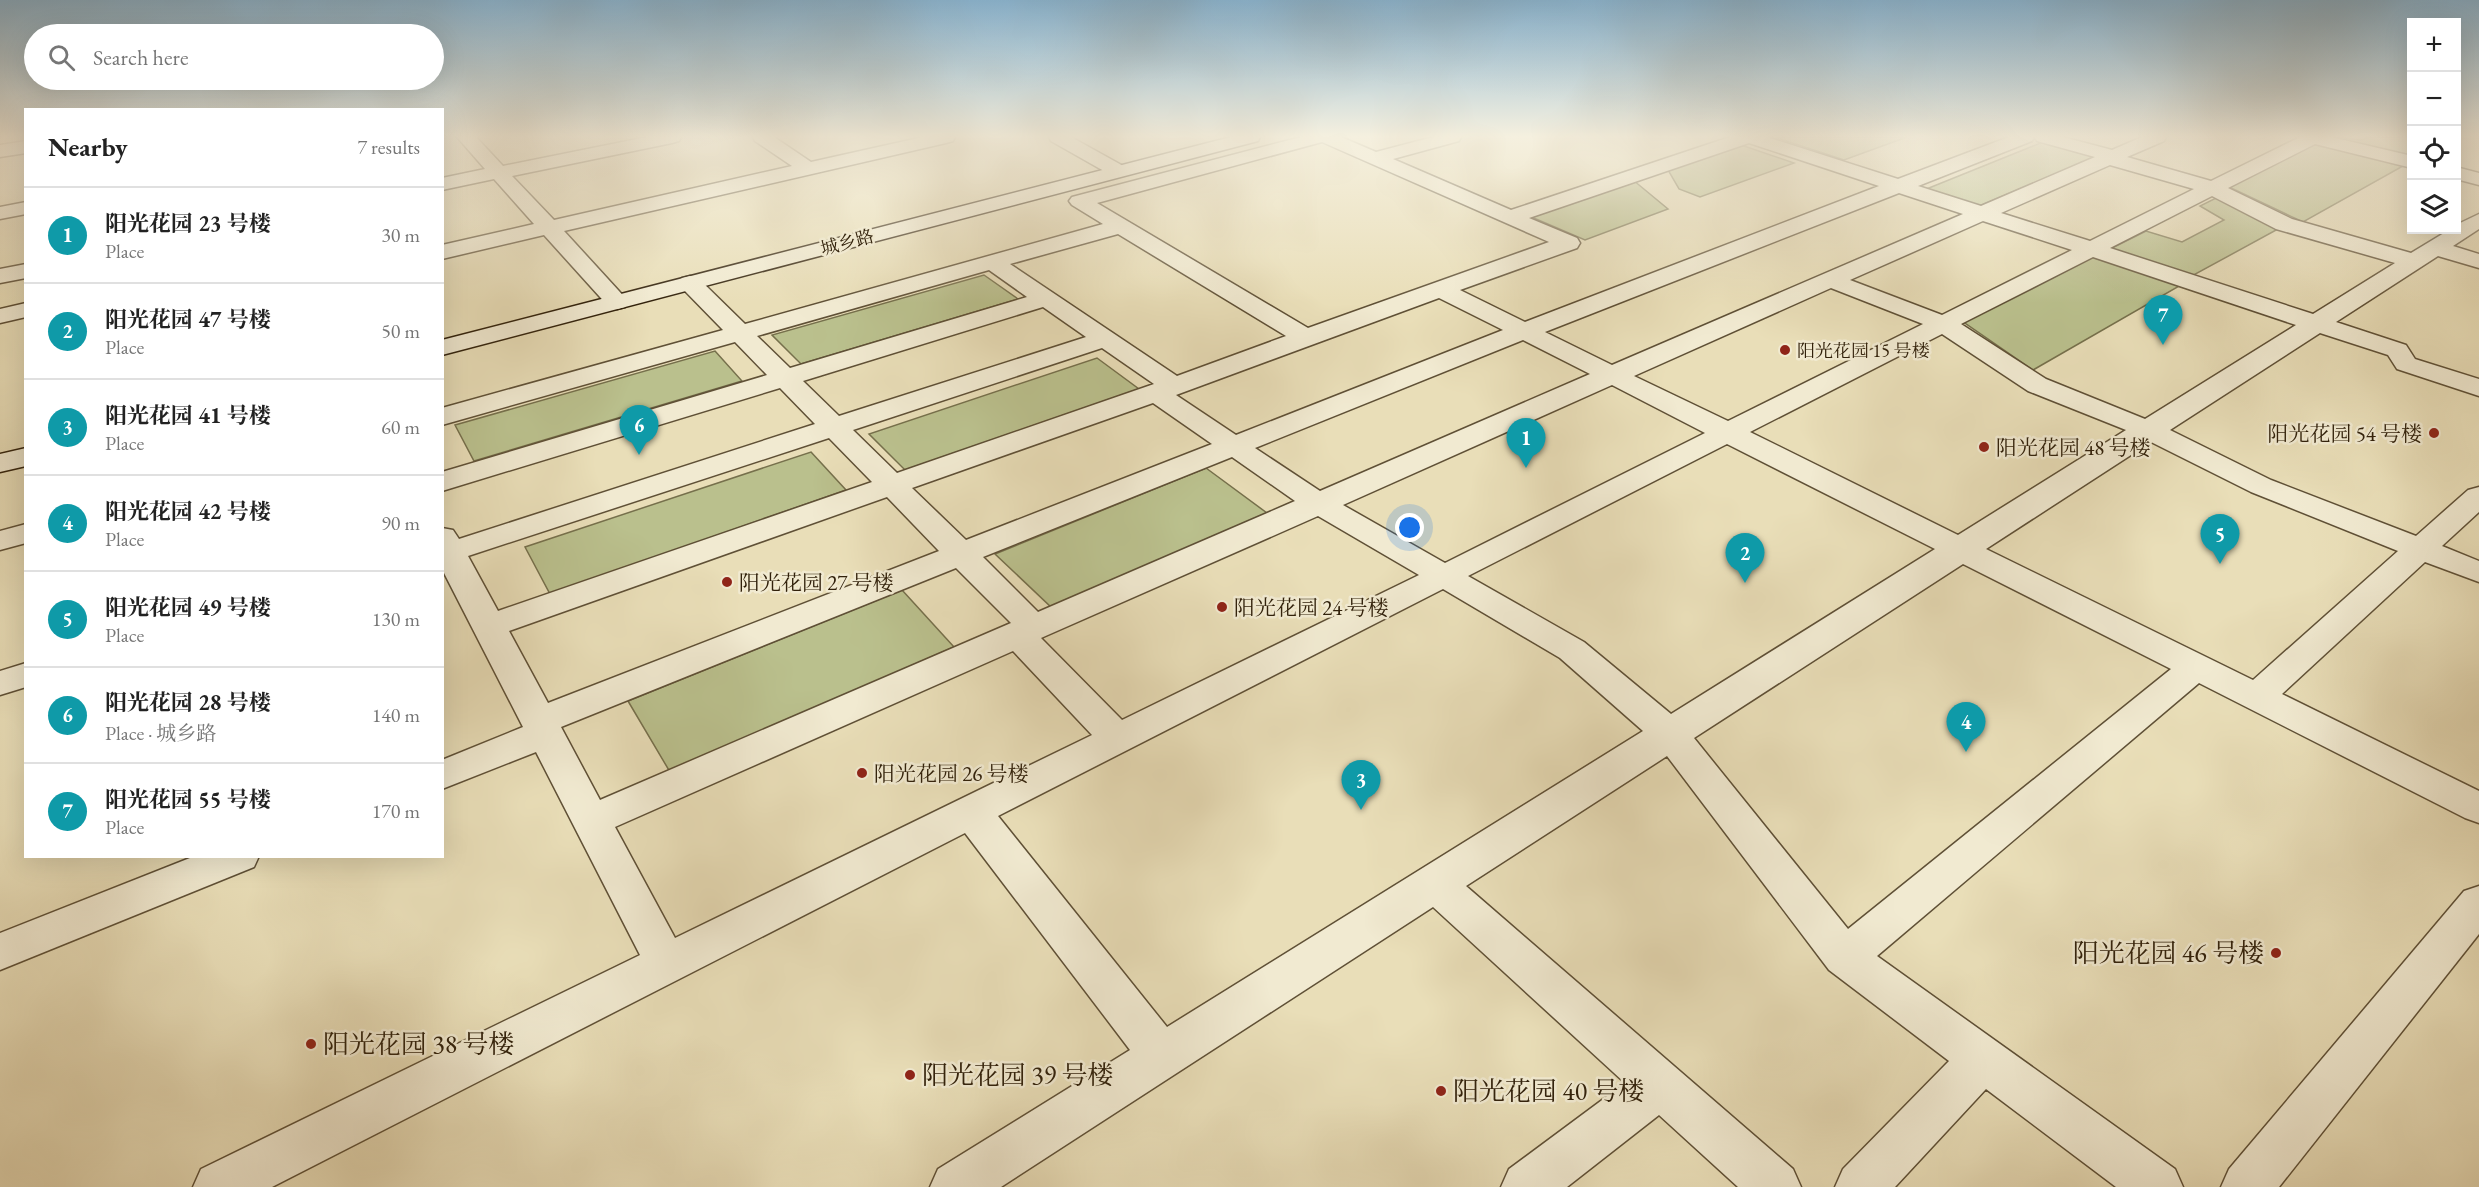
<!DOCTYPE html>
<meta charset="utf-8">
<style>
:root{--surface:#fff;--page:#f6f6f6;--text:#222;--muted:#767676;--line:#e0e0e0;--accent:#ea580c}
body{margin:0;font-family:"EB Garamond","Noto Serif SC",serif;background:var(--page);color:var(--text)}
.controls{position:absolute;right:18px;top:18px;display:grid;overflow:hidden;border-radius:0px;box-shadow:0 6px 24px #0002}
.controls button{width:54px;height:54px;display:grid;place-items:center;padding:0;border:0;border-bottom:2px solid var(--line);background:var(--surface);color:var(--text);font:30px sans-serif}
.you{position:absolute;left:1410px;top:528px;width:21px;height:21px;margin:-15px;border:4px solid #fff;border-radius:50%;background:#1a73e8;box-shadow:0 0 0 9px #1a73e833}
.badge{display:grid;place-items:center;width:39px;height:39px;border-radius:50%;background:var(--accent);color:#fff;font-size:20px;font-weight:700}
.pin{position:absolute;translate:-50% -50px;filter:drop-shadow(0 2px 3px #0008)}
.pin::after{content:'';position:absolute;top:32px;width:21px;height:18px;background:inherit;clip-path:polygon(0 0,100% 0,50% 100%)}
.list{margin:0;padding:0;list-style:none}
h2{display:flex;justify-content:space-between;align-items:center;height:78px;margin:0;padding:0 24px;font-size:26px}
h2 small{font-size:20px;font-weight:400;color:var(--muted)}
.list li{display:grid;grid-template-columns:39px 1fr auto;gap:18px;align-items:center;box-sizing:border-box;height:96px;padding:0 24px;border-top:2px solid var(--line)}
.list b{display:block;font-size:22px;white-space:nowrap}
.list p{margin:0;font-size:20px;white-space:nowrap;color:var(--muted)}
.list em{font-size:20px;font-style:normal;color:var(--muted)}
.icon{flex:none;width:33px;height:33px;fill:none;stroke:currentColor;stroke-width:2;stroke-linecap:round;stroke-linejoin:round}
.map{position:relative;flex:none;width:2479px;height:1187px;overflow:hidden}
.search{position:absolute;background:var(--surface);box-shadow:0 6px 24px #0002;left:24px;top:24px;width:420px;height:66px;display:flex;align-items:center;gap:15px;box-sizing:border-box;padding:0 21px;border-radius:33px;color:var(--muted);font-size:22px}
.panel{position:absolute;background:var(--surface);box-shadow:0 6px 24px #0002;left:24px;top:108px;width:420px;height:750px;border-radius:0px}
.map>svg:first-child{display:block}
</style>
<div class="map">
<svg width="2479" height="1187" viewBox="0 0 2479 1187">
<rect width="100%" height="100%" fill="#e9deb8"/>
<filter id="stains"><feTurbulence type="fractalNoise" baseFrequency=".00333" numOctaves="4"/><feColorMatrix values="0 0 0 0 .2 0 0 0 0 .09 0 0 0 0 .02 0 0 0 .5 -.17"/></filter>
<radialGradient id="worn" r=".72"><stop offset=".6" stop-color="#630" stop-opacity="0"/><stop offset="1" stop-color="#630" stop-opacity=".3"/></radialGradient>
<g fill="#bac08d" stroke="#76704c" stroke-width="1.5">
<path d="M1781,137H1907L1844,160L1777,138Z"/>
<path d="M2334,137L2361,140L2369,137H2411V160L2329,139Z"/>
<path d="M2043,142L2095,157L1977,207L1924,190Z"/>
<path d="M2315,143L2403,166L2303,222L2229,187Z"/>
<path d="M1741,145L1794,163L1700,197L1679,189L1668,170Z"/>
<path d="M1633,180L1668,209L1585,240L1529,216Z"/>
<path d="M2216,198L2278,229L2190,277L2108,250L2146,231L2182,242L2224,220L2200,206Z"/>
<path d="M2091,255L2181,285L2033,370L1962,321Z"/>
<path d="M984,275L1018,299L801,364L772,335Z"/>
<path d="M715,351L742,381L474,461L455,425Z"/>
<path d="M1097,358L1139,389L905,470L869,434Z"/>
<path d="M811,452L846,490L550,594L525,547Z"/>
<path d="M1206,468L1267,513L1051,607L995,554Z"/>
<path d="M902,590L954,647L670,772L628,701Z"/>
</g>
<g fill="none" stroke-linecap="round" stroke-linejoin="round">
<defs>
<g id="street">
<path d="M457,137H476L503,166L647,137H681L679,141L672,143L512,176L554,220L792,166L755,141L753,137H774L811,162L923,137H955L953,141L946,143L564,231L629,302L625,307L617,309L609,307L544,235L442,259V245L534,224L494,179L442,190V178L485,169Z"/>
<path d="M1049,137H1071L1125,167L1128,171L1125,175H1111L1051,141Z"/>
<path d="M1301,137H1341L1376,152L1433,137H1461L1459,141L1393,159L1511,210L1730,137H1767L1898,179L2009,137H2034L2032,141L1918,186L1981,206L2095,157L2037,141L2035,137H2063L2112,150L2142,137H2166L2164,141L2127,157L2211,181L2300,137H2331L2412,156V168L2315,144L2228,188L2292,219L2411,253L2449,230H2456V225L2479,214V229L2453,246L2479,254V268L2438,256L2336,322L2406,345L2415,359L2479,379V396L2397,369L2388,355L2320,333L2170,430L2271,480L2416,536L2468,490L2479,487V512L2442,546L2479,561V582L2425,562L2282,694L2479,791V823L2465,818L2199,683L1877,956L2175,1169L2183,1187H2116L1986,1089L1895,1187H1835L1843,1169L1949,1061L1829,970L1667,756L1466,886L1793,1169L1801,1187H1738L1659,1115L1567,1187H1501L1509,1169L1625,1083L1433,907L1001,1187H930L938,1169L1130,1050L965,833L272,1187H193L201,1169L640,955L536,752L442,789V760L523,727L442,569V528L453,530L459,539L815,424L780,388L442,491V472L767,375L735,342L442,425V408L723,330L682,288L678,283L682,278L690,276L698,278L745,324L1103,224L1072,205L1069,201L1072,197ZM1322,142L1549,242L1308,328L1097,203ZM1749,143L1879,186L1525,322L1460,290L1577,248L1580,243L1577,238L1529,218ZM2110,165L2194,189L2090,241L2001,213ZM1899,193L1963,214L1612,365L1545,332ZM2212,196L2276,229L2395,263L2313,314L2110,248ZM1983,221L2072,250L1942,315L1850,280ZM1118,234L1286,336L1177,376L1010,264ZM2093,257L2296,325L2145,419L2046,379L1961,324ZM989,270L1027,297L790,368L757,336ZM1831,288L1923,324L1728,421L1634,376ZM1439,298L1503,330L1236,435L1176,395ZM1043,307L1086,337L839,416L803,381ZM1942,334L2028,391L2126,430L1958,535L1750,432ZM1523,340L1590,374L1320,491L1255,448ZM1102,348L1154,384L897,473L853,430ZM1612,385L1705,433L1445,563L1343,505ZM1153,403L1212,444L966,540L912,488ZM829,438L872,482L498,611L468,556ZM2151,442L2251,492L2398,551L2253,680L1986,549ZM1727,444L1935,549L1671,714L1584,642L1468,576ZM1232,457L1295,501L1038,612L983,557ZM887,497L939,551L548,703L509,631ZM1318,516L1419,575L1122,720L1041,638ZM1963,564L2171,669L1848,929L1694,738ZM956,568L1011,623L600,800L561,727ZM1443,589L1560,658L1643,731L1167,1027L998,816ZM1013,651L1092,735L675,938L615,827Z"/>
<path d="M26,141V153L0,157V145Z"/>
<path d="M2456,167L2479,173V185L2456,179Z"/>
<path d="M26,202V214L0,219V207Z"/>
<path d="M26,264V278L0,283V269Z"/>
<path d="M26,303V317L0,323V309Z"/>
<path d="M26,524V543L0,550V531Z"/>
<path d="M26,663V687L0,695V671Z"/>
<path d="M195,856H259L254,867L0,970V933Z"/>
<path d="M2479,886V934L2279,1187H2221L2229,1169L2464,891Z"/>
</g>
<g id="secondary">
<path d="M1231,137H1260L1258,141L442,355V340Z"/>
<path d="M26,448V466L0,472V454Z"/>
</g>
</defs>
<use href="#street" stroke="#5f5036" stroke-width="3"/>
<use href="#secondary" stroke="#31210b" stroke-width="3"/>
<use href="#street" fill="#f1ead1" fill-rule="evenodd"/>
<use href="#secondary" fill="#f1ead1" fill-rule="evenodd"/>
</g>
<linearGradient id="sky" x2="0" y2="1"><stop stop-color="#89b6d4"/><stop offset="0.45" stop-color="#f5f0df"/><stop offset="1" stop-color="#f5f0df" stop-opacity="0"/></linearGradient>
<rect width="2479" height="303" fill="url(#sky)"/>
<g fill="#8f2418" stroke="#f1ead1" stroke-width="2">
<circle cx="1785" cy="350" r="6"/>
<circle cx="2434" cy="433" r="6"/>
<circle cx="1984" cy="447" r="6"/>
<circle cx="727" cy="582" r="6"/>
<circle cx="1222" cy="607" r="6"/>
<circle cx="862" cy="773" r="6"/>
<circle cx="2276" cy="953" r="6"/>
<circle cx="311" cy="1044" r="6"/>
<circle cx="910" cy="1075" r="6"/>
<circle cx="1441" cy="1091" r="6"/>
</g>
<g text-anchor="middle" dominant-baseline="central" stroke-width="5" stroke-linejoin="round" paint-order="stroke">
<g font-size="18" fill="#31210b" stroke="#f1ead1">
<text transform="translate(847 242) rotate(-15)">城乡路</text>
</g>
<g font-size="18" fill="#31210b" stroke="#f1ead1" text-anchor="start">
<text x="1797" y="350">阳光花园 15 号楼</text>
</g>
<g font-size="21" fill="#31210b" stroke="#f1ead1" text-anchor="start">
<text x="2422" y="433" text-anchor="end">阳光花园 54 号楼</text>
<text x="1996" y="447">阳光花园 48 号楼</text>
<text x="739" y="582">阳光花园 27 号楼</text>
<text x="1234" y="607">阳光花园 24 号楼</text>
<text x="874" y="773">阳光花园 26 号楼</text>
</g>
<g font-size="26" fill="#31210b" stroke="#f1ead1" text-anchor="start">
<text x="2264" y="953" text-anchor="end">阳光花园 46 号楼</text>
<text x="323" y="1044">阳光花园 38 号楼</text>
<text x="922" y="1075">阳光花园 39 号楼</text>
<text x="1453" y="1091">阳光花园 40 号楼</text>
</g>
</g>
<rect width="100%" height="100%" filter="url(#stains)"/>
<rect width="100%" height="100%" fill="url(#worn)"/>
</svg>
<div class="controls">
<button>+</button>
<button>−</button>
<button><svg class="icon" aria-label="locate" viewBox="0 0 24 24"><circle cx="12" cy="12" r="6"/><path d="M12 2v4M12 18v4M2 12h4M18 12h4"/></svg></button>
<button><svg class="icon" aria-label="layers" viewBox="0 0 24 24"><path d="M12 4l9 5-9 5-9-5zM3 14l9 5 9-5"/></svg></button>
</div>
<div class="you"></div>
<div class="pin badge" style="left:1526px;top:468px;background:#0f9aa8">1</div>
<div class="pin badge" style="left:1745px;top:583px;background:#0f9aa8">2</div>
<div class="pin badge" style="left:1361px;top:810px;background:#0f9aa8">3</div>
<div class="pin badge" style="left:1966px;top:752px;background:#0f9aa8">4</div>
<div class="pin badge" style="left:2220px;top:564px;background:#0f9aa8">5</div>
<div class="pin badge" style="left:639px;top:455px;background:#0f9aa8">6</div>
<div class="pin badge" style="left:2163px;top:345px;background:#0f9aa8">7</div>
<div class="search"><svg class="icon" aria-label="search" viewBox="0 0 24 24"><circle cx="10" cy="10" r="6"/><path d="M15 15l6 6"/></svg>Search here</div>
<section class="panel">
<h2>Nearby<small>7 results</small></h2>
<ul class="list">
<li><span class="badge" style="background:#0f9aa8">1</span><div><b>阳光花园 23 号楼</b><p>Place</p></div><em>30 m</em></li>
<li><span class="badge" style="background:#0f9aa8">2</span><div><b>阳光花园 47 号楼</b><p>Place</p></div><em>50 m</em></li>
<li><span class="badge" style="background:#0f9aa8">3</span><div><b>阳光花园 41 号楼</b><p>Place</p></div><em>60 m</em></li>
<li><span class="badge" style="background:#0f9aa8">4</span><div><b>阳光花园 42 号楼</b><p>Place</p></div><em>90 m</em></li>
<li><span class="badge" style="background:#0f9aa8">5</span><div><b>阳光花园 49 号楼</b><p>Place</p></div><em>130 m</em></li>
<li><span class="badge" style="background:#0f9aa8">6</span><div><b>阳光花园 28 号楼</b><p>Place · 城乡路</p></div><em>140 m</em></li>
<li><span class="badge" style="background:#0f9aa8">7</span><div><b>阳光花园 55 号楼</b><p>Place</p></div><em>170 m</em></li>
</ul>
</section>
</div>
